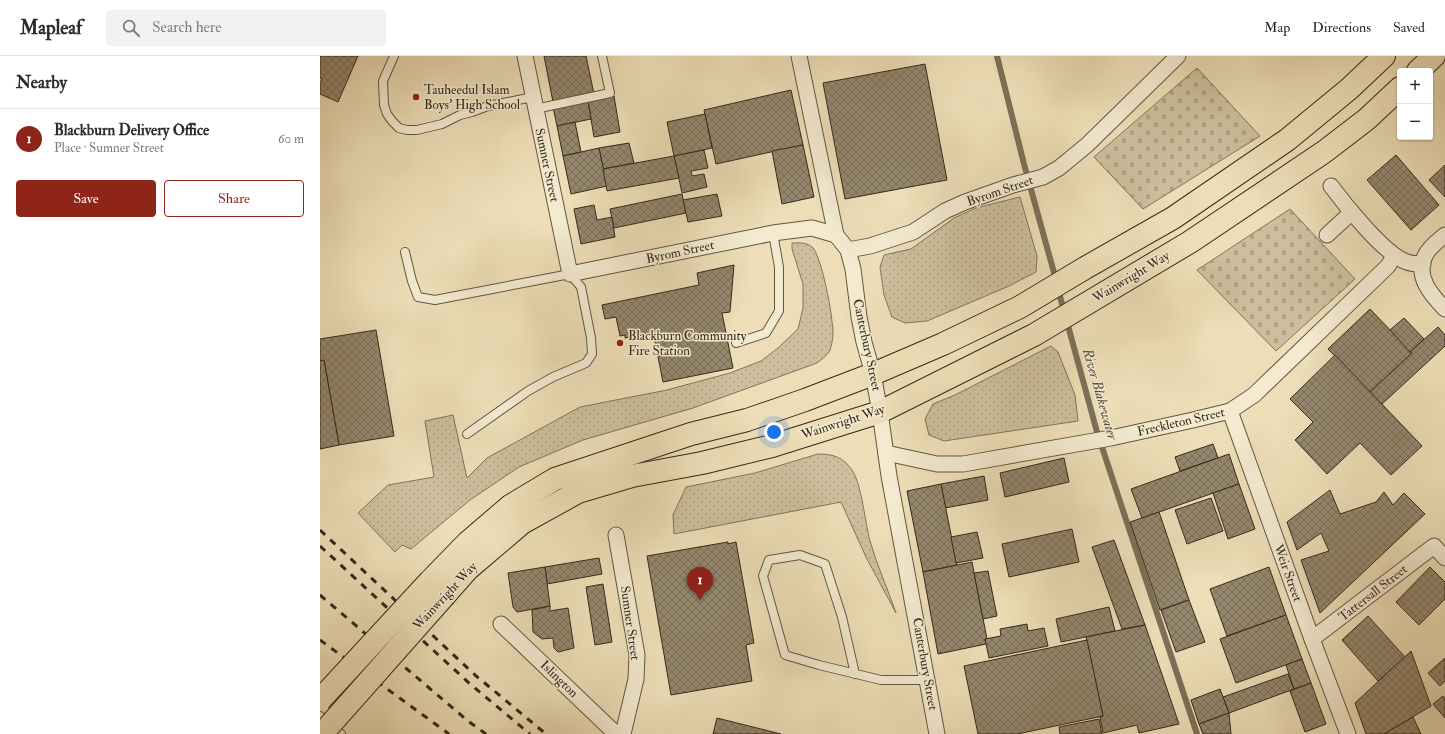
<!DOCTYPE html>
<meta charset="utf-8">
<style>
:root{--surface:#fff;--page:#f2f2f3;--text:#2b2b33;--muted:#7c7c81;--line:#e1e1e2;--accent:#8f2418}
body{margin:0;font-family:"IM FELL Double Pica",serif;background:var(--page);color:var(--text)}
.controls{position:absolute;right:12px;top:12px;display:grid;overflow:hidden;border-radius:4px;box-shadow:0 1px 3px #0004}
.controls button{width:36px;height:36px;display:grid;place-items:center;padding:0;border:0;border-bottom:1px solid var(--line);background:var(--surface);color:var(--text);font:20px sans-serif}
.you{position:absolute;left:454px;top:376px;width:14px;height:14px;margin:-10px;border:3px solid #fff;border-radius:50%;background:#1a73e8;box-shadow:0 0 0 6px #1a73e833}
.badge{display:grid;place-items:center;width:26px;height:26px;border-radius:50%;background:var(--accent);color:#fff;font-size:13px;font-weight:700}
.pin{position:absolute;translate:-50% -33px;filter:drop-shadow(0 1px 2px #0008)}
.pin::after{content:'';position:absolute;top:21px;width:14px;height:12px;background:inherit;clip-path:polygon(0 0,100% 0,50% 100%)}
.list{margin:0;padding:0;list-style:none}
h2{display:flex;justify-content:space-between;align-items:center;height:52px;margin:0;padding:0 16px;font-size:17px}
h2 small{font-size:13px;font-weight:400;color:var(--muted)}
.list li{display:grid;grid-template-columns:26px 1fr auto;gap:12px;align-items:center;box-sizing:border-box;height:60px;padding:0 16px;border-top:1px solid var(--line)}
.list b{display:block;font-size:15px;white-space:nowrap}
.list p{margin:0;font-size:13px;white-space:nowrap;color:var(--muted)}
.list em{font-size:13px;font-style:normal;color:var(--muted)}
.actions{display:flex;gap:8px;padding:12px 16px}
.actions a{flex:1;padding:9px 0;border:1px solid var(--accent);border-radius:4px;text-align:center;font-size:14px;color:var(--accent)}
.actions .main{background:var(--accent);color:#fff}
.icon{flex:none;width:22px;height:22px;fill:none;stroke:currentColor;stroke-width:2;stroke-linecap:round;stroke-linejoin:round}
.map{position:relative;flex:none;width:1125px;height:678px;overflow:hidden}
header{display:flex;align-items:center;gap:24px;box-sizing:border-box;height:56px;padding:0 20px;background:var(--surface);border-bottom:1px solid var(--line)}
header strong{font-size:19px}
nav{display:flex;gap:22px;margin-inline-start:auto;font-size:14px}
.search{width:280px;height:36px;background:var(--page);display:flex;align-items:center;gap:10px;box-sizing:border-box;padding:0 14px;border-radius:4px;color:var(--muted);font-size:15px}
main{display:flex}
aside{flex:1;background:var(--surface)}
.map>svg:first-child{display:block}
</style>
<header>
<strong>Mapleaf</strong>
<div class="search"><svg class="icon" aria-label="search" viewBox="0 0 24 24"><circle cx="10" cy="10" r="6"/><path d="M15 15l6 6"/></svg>Search here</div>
<nav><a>Map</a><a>Directions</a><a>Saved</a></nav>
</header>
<main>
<aside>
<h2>Nearby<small></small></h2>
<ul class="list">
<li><span class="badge">1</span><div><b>Blackburn Delivery Office</b><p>Place · Sumner Street</p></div><em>60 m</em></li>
</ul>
<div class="actions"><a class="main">Save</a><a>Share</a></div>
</aside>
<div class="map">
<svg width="1125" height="678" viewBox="0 0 1125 678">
<defs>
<pattern id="grass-dots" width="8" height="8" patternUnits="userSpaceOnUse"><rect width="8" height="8" fill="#cdbf9d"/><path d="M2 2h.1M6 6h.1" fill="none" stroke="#b0a487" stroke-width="1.8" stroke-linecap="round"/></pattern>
<pattern id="cemetery-stones" width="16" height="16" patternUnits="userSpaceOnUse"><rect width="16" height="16" fill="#cdbf9d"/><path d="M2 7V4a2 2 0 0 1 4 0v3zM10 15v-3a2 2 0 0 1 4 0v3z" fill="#b0a487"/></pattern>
<pattern id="building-cross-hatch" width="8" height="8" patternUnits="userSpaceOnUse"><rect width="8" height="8" fill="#94876d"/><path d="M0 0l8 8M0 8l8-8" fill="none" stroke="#796e59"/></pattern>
</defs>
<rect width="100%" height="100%" fill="#eddeb7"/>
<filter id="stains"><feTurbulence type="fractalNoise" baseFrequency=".005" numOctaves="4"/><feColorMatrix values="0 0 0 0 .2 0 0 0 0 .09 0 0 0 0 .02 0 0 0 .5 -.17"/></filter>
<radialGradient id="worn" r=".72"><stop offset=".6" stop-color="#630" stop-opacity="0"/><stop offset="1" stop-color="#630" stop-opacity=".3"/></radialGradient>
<g fill="url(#grass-dots)" stroke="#80745c">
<path d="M700,141L717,200L716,216L689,230L607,265L585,267L572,261L564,239L560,211L564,199L591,193L634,162L656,152Z"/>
<path d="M472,187C480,187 487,186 493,192C501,201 511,251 512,266C514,275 513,285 510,294C508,299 501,304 497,307L373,352L263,384L199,411L150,444L91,493L82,489L75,496L38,457L68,429L114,421L105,365L133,359L147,422L167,402L260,351L347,334L410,317L441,305L458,292L478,273L483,252V228L472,193Z"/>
<path d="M731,290L738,296L755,339L758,365L624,385L609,379L605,363L613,348L635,339Z"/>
<path d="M498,398C513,398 523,401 532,414C542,429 545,467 550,485C557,510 568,533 576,557L546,501L521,446L354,478L353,459L366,431L435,417Z"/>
</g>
<g fill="url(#cemetery-stones)" stroke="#80745c">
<path d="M877,12L940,80L823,153L774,101Z"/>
<path d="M970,153L1035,223L956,295L877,214Z"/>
</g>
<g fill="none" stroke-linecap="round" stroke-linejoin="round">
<g stroke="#7d7059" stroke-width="6">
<path d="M677,0L704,108L736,224"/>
<path d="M738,233L777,376L877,678"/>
</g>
</g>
<g fill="url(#building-cross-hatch)" stroke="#33291c">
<path d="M0,0H38L18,46L0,38V27L2,23L0,22Z"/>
<path d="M224,0H266L274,38L233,46Z"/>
<path d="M605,8L627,124L525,143L503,27Z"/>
<path d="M471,34L483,89L396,108L384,54Z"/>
<path d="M294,40L300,76L274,81L268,45Z"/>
<path d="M268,45L271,63L237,70L233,51Z"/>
<path d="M385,58L392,92L354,100L347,66Z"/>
<path d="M255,66L261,96L243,100L237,70Z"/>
<path d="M309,87L314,107L283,113L279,92Z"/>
<path d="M483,89L494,141L462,148L452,95Z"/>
<path d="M279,92L287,130L251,138L243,100Z"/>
<path d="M384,94L388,112L371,115L372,120L384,118L387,131L362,137L354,100Z"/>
<path d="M1076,99L1119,149L1091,174L1047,124Z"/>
<path d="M354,100L359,122L287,135L283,113Z"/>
<path d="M1125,109V141L1109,124Z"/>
<path d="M362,138L366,157L294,172L290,153Z"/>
<path d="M397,138L402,160L368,166L363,144Z"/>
<path d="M274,149L277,164L292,161L295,181L261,188L254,153Z"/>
<path d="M414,209L410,256L402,257L413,312L343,326L333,276L305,282V279L300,280L296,261L285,263L282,249L379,229L377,217Z"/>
<path d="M1050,253L1092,297L1050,336L1008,293Z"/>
<path d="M1084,262L1104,283L1090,296L1070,274Z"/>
<path d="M1118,271L1125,279V290L1062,348L1050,336L1092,297L1090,296Z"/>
<path d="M56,274L74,380L19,389L4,304L0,305V283Z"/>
<path d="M1015,299L1102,390L1071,419L1040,387L1007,418L975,384L993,366L970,343Z"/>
<path d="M4,304L19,389L0,393V305Z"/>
<path d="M893,388L898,402L860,415L855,401Z"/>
<path d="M909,398L919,428L822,462L811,433Z"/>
<path d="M744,402L749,426L685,441L680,417Z"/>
<path d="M664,420L668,444L625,452L621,428Z"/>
<path d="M621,428L637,509L603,516L587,435Z"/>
<path d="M919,428L935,473L908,483L893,437Z"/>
<path d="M1010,434L1020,458L1056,446L1064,436L1073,449L1084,437L1105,458L1000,557L981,504L1009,495L1001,477L977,494L967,466Z"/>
<path d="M891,442L903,475L867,488L855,454Z"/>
<path d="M839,456L869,544L840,554L810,466Z"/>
<path d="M752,473L759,506L689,521L682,488Z"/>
<path d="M657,476L663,502L636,507L631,481Z"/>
<path d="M794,484L825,569L802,573L772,491Z"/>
<path d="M408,486V488L416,486L434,587L426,589L432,625L351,639L327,500Z"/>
<path d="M279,502L282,518L227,528L225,511Z"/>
<path d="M652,506L667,583H665L666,588L618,598L603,516Z"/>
<path d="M225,511L230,550L197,556L193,551L188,517Z"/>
<path d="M949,511L966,559L907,580L890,533Z"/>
<path d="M1110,511L1125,526V543L1099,569L1076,546Z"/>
<path d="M668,515L677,560L663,563L654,517Z"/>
<path d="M283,528L292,586L275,589L266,531Z"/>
<path d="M869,544L885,586L856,596L841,554Z"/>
<path d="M230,550V555L248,552L254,592L238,596L234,592L233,582L222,583L213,576L212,554Z"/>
<path d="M789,551L795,575L741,586L736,563Z"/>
<path d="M966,559L982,603L916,627L900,583Z"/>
<path d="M1048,560L1085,601L1058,625L1022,584Z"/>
<path d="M707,568L708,575L724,572L728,590L669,602L665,583L681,580L680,573Z"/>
<path d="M825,569L859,668L819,677L817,669L783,677L780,661L783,660L766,581Z"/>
<path d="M767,584L783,660L697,678H658L644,610Z"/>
<path d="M1091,595L1111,650L1064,678H1046L1035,647Z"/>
<path d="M1125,602V625L1120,630L1108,617Z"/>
<path d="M982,603L991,627L974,633L966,609Z"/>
<path d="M968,618L974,633L909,657L903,641Z"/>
<path d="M991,627L1006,668L985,676L970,635Z"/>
<path d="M900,633L909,657L879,668L871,644Z"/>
<path d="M1123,640L1125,643V662L1113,648Z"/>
<path d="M909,657L911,678H883L879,668Z"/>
<path d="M1093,661L1101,678H1064Z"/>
<path d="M397,662L461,678H393Z"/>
<path d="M779,663L782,678H740L739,671Z"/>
</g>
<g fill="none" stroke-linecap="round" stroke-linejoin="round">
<defs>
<g id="lane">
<path d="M74,0L63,25L64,49L67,58L72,65L79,72L87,74H97L122,68L140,59L152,56L168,50L213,41"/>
<path d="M215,53L290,37L282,0"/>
<path d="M85,196L92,225L98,241L115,244L250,218L261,231L271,282L272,298L266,307L233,321L208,335L147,378"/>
<path d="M416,287L446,277L459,255V211L453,177"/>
<path d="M535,618L522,561L505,508L480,499L449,504L443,520L465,599L499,609L561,624H607"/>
<path d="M0,660L21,678"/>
</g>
<g id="street">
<path d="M205,0L250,218L453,177L492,172L516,179"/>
<path d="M479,0L516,179L528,194L533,213L539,261L544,286L553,318L560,356L569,420L617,678"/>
<path d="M1011,130C1025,149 1066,200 1087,206C1092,208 1098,208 1103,208"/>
<path d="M1007,179L1032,156"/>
<path d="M1125,179C1118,185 1109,191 1105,200C1095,220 1111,239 1125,253"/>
<path d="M528,194L550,190L593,176L625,155L645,146L693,129L723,121L739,112L767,89L858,0"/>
<path d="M910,355L992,583L1028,678"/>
<path d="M566,397L617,408H643L791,382L873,364L910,355L934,339L1068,210L1074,200"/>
<path d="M296,479L317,599L316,623L303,678"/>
<path d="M181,568L296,678"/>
<path d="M992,583L1114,490L1125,502"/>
</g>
<g id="highway">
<path d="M1098,15L1114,0"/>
<path d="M110,525L148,486L190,450L235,423L371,378L427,364L485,344L553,318L623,288L700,251L765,212L853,162L967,84L1029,33L1064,0"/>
<path d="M125,539L148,513L202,467L258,436L312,420L382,407L452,390L560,356L714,279L870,186L1004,96L1047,63L1080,32"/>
</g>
</defs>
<use href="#lane" stroke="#625643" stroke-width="10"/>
<use href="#street" stroke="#625643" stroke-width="17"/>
<use href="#highway" stroke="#33291c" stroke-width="24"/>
<use href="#lane" stroke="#f3ead0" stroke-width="8"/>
<use href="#street" stroke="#f3ead0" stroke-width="15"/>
<use href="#highway" stroke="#eddeb7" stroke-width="22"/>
<g stroke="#33291c" stroke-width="3" stroke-dasharray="7 7" stroke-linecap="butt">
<path d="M0,474L155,619L226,678"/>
<path d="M0,490L150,628L210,678"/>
<path d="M0,539L148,665L166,678"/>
<path d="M0,584L129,678"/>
</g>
<defs>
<g id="highway-bridge">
<path d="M0,644L110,525"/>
<path d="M2,678L125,539"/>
</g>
</defs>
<use href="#highway-bridge" stroke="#33291c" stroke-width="24" stroke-linecap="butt"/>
<use href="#highway-bridge" stroke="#eddeb7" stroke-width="22"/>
</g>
<g fill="#8f2418" stroke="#f3ead0" stroke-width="1.5">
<circle cx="96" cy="41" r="4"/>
<circle cx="300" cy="287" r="4"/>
</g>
<g text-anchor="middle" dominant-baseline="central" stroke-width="3" stroke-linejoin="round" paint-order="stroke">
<g font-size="13" fill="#33291c" stroke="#f3ead0" text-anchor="start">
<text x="104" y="34">Tauheedul Islam<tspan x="104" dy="15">Boys' High School</tspan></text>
<text x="308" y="280">Blackburn Community<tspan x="308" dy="15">Fire Station</tspan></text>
</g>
<g font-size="13" fill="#33291c" stroke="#f3ead0">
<text transform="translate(227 109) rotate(78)">Sumner Street</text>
<text transform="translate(680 135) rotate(-19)">Byrom Street</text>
<text transform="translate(360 196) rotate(-12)">Byrom Street</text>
<text transform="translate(811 221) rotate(-31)">Wainwright Way</text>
<text transform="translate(547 289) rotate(78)">Canterbury Street</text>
<text transform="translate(523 366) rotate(-18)">Wainwright Way</text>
<text transform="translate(861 366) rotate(-13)">Freckleton Street</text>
<text transform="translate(968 517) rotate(70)">Weir Street</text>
<text transform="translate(1053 537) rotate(-38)">Tattersall Street</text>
<text transform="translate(125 540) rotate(-47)">Wainwright Way</text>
<text transform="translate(310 567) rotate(82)">Sumner Street</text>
<text transform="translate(605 608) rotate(80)">Canterbury Street</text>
<text transform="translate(239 623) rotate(44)">Islington</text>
</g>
<g font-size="14" font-style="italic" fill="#584d3b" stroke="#f3ead0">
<text transform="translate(780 338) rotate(74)">River Blakewater</text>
</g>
</g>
<rect width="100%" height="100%" filter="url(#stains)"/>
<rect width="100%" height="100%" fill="url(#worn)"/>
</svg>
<div class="controls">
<button>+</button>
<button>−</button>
</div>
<div class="you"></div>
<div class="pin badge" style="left:380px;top:544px">1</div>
</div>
</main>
